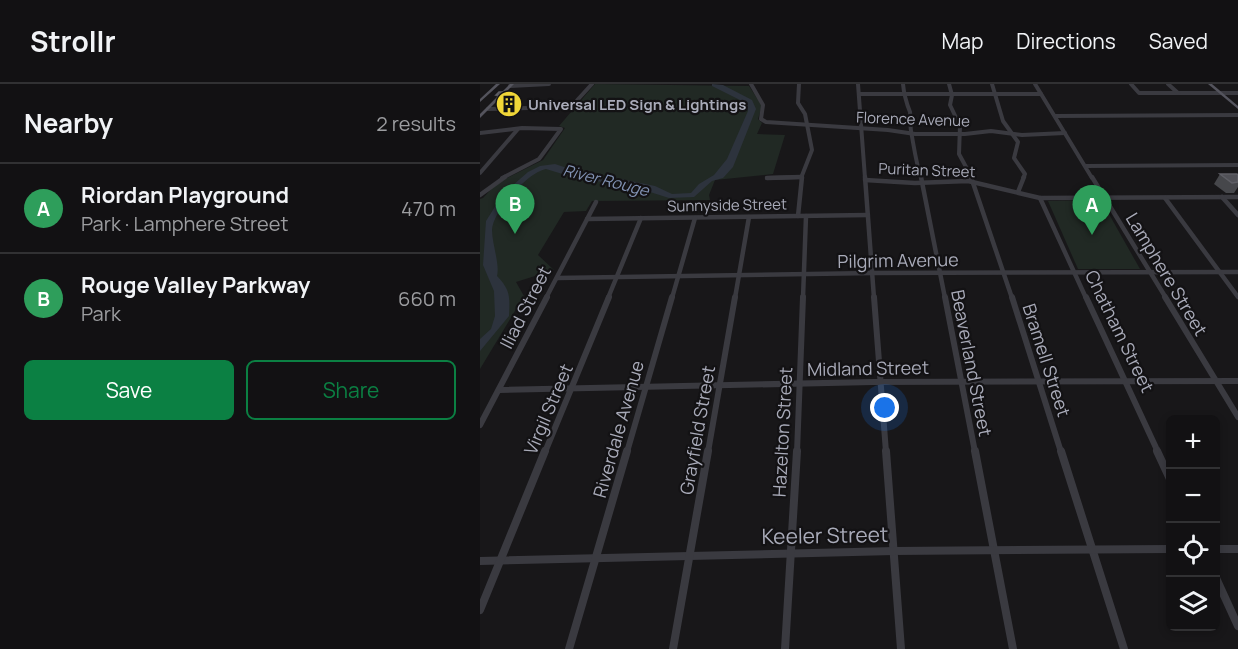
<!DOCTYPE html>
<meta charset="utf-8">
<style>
:root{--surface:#121113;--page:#1f1f21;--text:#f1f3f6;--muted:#9c9da0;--line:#313133;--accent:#0b8043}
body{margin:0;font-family:Manrope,sans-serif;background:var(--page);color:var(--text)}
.controls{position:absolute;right:18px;bottom:18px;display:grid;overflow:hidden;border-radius:9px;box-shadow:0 3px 9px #0003}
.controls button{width:54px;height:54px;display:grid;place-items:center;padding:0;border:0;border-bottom:2px solid var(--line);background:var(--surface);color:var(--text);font:30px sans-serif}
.you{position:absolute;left:405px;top:324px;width:21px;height:21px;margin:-15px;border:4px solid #fff;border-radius:50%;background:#1a73e8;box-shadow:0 0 0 9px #1a73e833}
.badge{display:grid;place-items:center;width:39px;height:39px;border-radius:50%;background:var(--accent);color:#fff;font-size:20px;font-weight:700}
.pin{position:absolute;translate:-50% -50px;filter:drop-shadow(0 2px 3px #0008)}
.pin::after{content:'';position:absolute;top:32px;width:21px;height:18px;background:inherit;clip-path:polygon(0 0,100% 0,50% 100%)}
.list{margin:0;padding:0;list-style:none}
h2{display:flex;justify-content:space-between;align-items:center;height:78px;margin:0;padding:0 24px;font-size:26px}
h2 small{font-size:20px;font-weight:400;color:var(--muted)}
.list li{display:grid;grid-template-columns:39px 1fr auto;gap:18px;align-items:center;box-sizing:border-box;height:90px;padding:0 24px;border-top:2px solid var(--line)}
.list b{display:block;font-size:22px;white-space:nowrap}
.list p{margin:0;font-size:20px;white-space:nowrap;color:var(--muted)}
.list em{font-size:20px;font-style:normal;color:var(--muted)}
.actions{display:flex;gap:12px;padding:18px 24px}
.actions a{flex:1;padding:14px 0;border:2px solid var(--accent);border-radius:9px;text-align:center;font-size:21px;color:var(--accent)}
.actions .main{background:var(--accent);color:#fff}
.icon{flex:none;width:33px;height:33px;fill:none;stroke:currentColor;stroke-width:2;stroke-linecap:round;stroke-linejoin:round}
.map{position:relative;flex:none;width:758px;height:565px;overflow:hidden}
header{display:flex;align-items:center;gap:36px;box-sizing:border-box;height:84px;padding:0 30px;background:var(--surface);border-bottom:2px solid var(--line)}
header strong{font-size:28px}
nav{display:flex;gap:33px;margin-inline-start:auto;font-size:21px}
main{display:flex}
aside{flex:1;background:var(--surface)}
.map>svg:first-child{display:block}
</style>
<header>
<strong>Strollr</strong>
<nav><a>Map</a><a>Directions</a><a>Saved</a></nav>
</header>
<main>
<aside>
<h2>Nearby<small>2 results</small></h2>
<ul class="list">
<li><span class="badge" style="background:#2e9e5b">A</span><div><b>Riordan Playground</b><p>Park · Lamphere Street</p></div><em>470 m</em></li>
<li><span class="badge" style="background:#2e9e5b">B</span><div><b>Rouge Valley Parkway</b><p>Park</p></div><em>660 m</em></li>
</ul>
<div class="actions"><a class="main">Save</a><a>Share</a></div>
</aside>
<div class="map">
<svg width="758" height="565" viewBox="0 0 758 565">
<rect width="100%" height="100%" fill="#181719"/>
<g fill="#212924">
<path d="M115,0L269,2L282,22L278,35L282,39L277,50L305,51L293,90L235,96L229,111L230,116L112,117L106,127L84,128L58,171L74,186L36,198L44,212L0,285V115L3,114L17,99L63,76L85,44L79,42Z"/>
<path d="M621,116L660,185H598L568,117Z"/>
</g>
<path fill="#2d333d" d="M232,0L243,1L272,16L276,25L253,83L243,94L232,97L214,113L189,114L148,101L99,95L66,85C48,88 12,128 12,146C12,160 20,180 17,192C30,206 30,211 29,232L0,267V255L11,245L15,232L14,207L3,181L6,137L23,110L48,88L60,82L75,80L114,93L136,94L175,102L192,110L211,109L219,100L234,91L247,75L268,27L266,19L232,2Z"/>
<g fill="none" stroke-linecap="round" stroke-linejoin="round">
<g stroke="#3a3a40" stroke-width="4">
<path d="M271,0L283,21L281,35L286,38L408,46L435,50H485L511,47L542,51L585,49"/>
<path d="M319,0L318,19L325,30L332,66L321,94"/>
<path d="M378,0L385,94"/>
<path d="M423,0C424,11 426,18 430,28C431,34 430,41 431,47C434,63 436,79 441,94"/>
<path d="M469,0L472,11L470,21L480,42L479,70L492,94"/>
<path d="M512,0L523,37L538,58L534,74L545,90L543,94"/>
<path d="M555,0L612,94"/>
<path d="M651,0L659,9H758"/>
<path d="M688,0L698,9"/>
<path d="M30,2L69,0"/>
<path d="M379,10H561"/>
<path d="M8,25L91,23L112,0"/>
<path d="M575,32L758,31"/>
<path d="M0,49L42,44L81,45L59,75L22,94"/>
<path d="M606,82L758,81"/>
<path d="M0,89L38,45"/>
<path d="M287,94L321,93"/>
</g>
<g stroke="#3a3a40" stroke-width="4.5">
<path d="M385,93L394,214"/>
<path d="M441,93L465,214"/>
<path d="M491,93L532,214"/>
<path d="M612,93L686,214"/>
<path d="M287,94L321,93"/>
<path d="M385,96L435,99L488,97L560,114L758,113"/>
<path d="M538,108L544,93"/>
<path d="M0,111L25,93"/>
<path d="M742,113L758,131"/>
<path d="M560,114L606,214"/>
<path d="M685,114L758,213"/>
<path d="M318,132L322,93"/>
<path d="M107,135L388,131"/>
<path d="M77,194L393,189L758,188"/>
<path d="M66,214L116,118"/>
<path d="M128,214L161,134"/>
<path d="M192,214L215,134"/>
<path d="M255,214L269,133"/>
<path d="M323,214L326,132"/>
</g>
<g stroke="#3a3a40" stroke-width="6">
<path d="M394,213L406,368"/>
<path d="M465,213L495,368"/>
<path d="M532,213L581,368"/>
<path d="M606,213L678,368"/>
<path d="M685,213L758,333"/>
<path d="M19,306L393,298L758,297"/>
<path d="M0,341L67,213"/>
<path d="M65,368L129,213"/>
<path d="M147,368L192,213"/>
<path d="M228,368L255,213"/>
<path d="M317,368L323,213"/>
</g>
<g stroke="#3a3a40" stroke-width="8">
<path d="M406,367L421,565"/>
<path d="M495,367L533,565"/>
<path d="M581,367L644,565"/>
<path d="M677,367L690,395"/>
<path d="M736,465H758"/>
<path d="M0,477L414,467L690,465"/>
<path d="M736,494L758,542"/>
<path d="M0,526L65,367"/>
<path d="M89,565L147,367"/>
<path d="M193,565L228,367"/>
<path d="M305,565L317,367"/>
</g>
<g fill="#54545d" fill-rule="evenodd">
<path d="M16,0H20L0,18V15Z"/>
<path d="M30,0H34L0,34V30Z"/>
<path d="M728,0H732L758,22V25Z"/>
</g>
</g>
<g fill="#46474b">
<path d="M33,8L38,17L35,20L21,21L16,11Z"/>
<path d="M740,90L758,91V103L754,109H746L734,100Z"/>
</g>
<path fill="#2f2f32" d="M33,8L38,17L35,20L30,11Z"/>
<g fill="#515157" stroke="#5f5f66" stroke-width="1.5">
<path d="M19,8H33L30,11H16Z"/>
<path d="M740,90H757L758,91V98L752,99Z"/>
</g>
<defs>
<symbol id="building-disc" viewBox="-11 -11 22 22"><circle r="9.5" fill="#f0d638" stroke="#131214"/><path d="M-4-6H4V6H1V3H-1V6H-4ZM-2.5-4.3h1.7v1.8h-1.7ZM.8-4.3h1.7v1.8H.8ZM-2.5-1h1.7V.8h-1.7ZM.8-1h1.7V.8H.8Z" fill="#111"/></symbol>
</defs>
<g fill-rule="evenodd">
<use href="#building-disc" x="14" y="5" width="30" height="30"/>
</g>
<g text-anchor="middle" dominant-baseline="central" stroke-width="4.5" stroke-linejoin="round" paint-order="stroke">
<g font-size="15" font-weight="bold" fill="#a9abb9" stroke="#131214" text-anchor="start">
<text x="48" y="20">Universal LED Sign &amp; Lightings</text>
</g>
<g font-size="15" fill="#a9abb9" stroke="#131214">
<text transform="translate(433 35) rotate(2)">Florence Avenue</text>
<text transform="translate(447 86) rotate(2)">Puritan Street</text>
<text transform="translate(247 121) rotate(-1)">Sunnyside Street</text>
</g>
<g font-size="16" font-style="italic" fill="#8192b3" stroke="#131214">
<text transform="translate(126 96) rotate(14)">River Rouge</text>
</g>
<g font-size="18" fill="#a9abb9" stroke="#131214">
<text transform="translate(418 176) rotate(-1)">Pilgrim Avenue</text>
<text transform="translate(687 190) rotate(59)">Lamphere Street</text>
<text transform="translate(45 223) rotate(-63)">Iliad Street</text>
<text transform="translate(640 247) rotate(64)">Chatham Street</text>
<text transform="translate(567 276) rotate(72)">Bramell Street</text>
<text transform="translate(492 279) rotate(79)">Beaverland Street</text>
<text transform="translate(388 284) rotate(-1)">Midland Street</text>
<text transform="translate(68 325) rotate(-67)">Virgil Street</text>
<text transform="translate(138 345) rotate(-74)">Riverdale Avenue</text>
<text transform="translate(217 346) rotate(-80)">Grayfield Street</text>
<text transform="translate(302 348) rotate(-87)">Hazelton Street</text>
</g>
<g font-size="21" fill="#a9abb9" stroke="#131214">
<text transform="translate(345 451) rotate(-1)">Keeler Street</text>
</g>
</g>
</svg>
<div class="controls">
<button>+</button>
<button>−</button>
<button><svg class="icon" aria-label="locate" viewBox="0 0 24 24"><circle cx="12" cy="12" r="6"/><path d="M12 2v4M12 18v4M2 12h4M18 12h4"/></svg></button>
<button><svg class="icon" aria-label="layers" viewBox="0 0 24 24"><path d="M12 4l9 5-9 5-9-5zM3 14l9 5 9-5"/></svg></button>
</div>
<div class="you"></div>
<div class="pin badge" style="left:612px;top:151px;background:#2e9e5b">A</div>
<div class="pin badge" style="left:35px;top:150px;background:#2e9e5b">B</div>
</div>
</main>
